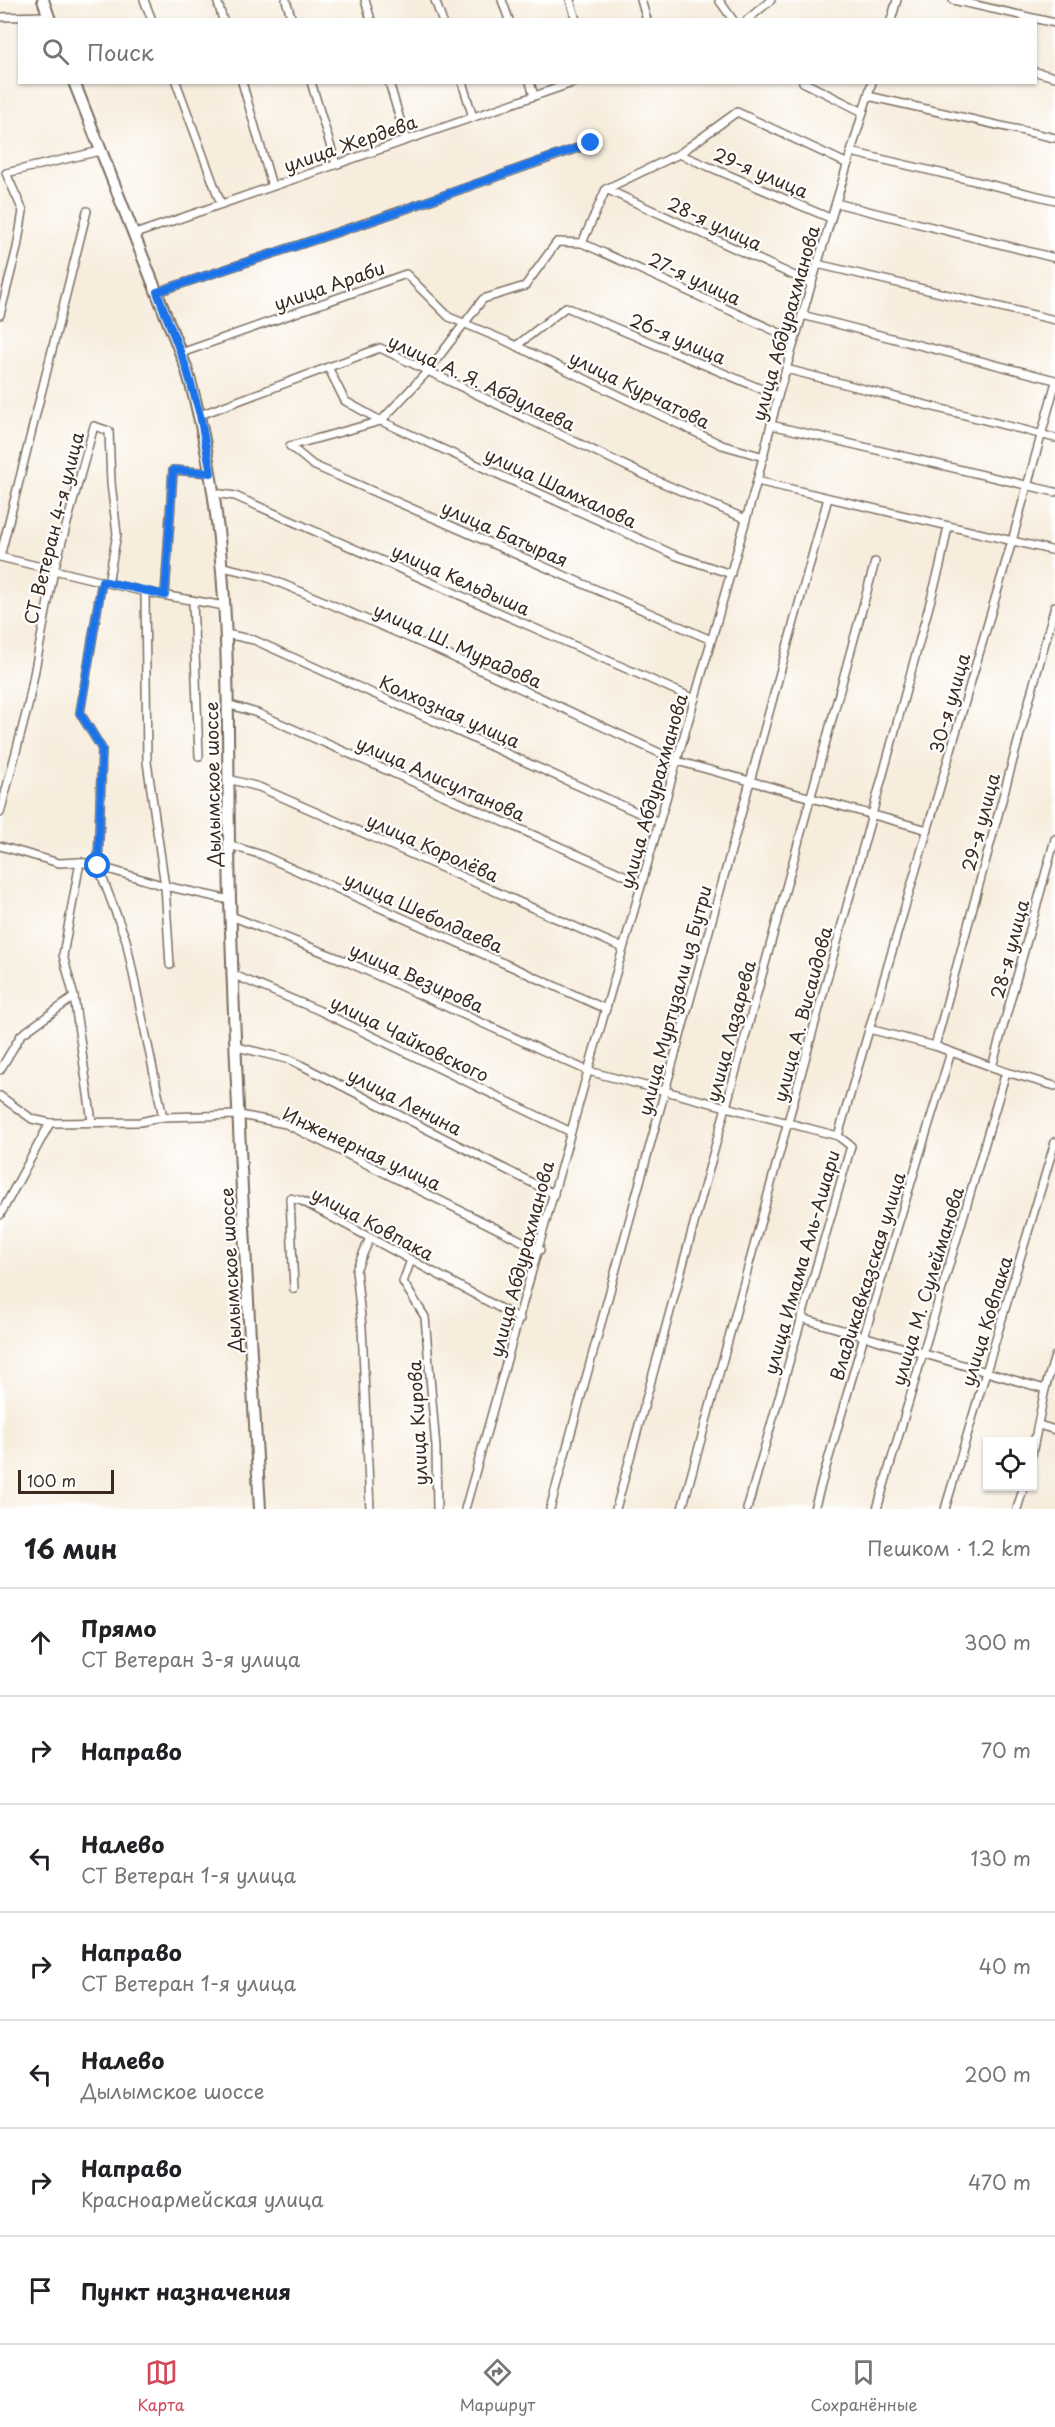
<!DOCTYPE html>
<html lang="ru">
<meta charset="utf-8">
<style>
:root{--surface:#fff;--page:#f2f2f2;--text:#202124;--muted:#757577;--line:#e0e0e0;--accent:#d1495b}
body{margin:0;font-family:"Playpen Sans",sans-serif;background:var(--page);color:var(--text)}
.controls{position:absolute;right:18px;bottom:18px;display:grid;overflow:hidden;border-radius:0px;box-shadow:0 2px 4px #0004}
.controls button{width:54px;height:54px;display:grid;place-items:center;padding:0;border:0;border-bottom:2px solid var(--line);background:var(--surface);color:var(--text);font:30px sans-serif}
.scale{position:absolute;left:18px;bottom:15px;width:96px;box-sizing:border-box;padding-left:6px;border:3px solid #3b2a1e;border-top:0;font-size:16px;line-height:21px;white-space:nowrap;color:#3b2a1e;-webkit-text-stroke:4px #fff;paint-order:stroke}
.stop{position:absolute;width:18px;height:18px;margin:-14px;border:4px solid #1a73e8;border-radius:50%;background:#fff}
.stop.end{background:#1a73e8;border-color:#fff;box-shadow:0 2px 6px #0008}
.list{margin:0;padding:0;list-style:none}
h2{display:flex;justify-content:space-between;align-items:center;height:78px;margin:0;padding:0 24px;font-size:26px}
h2 small{font-size:20px;font-weight:400;color:var(--muted)}
.list li{display:grid;grid-template-columns:39px 1fr auto;gap:18px;align-items:center;box-sizing:border-box;height:108px;padding:0 24px;border-top:2px solid var(--line)}
.list b{display:block;font-size:22px;white-space:nowrap}
.list p{margin:0;font-size:20px;white-space:nowrap;color:var(--muted)}
.list em{font-size:20px;font-style:normal;color:var(--muted)}
.icon{flex:none;width:33px;height:33px;fill:none;stroke:currentColor;stroke-width:2;stroke-linecap:round;stroke-linejoin:round}
.map{position:relative;flex:none;width:1055px;height:1509px;overflow:hidden}
.search{position:absolute;background:var(--surface);box-shadow:0 2px 4px #0004;left:18px;right:18px;top:18px;height:66px;display:flex;align-items:center;gap:15px;box-sizing:border-box;padding:0 21px;border-radius:0px;color:var(--muted);font-size:22px}
.sheet{height:834px;background:var(--surface)}
nav{display:flex;justify-content:space-around;align-items:center;box-sizing:border-box;height:84px;border-top:2px solid var(--line);background:var(--surface);font-size:16px;color:var(--muted)}
nav a{display:grid;justify-items:center;gap:3px}
nav .on{color:var(--accent)}
.map>svg:first-child{display:block}
</style>
<div class="map">
<svg width="1055" height="1509" viewBox="0 0 1055 1509">
<rect width="100%" height="100%" fill="#fff"/>
<filter id="ink" filterUnits="userSpaceOnUse"><feTurbulence type="fractalNoise" baseFrequency=".0167" numOctaves="2"/><feDisplacementMap in="SourceGraphic" scale="12" xChannelSelector="R" yChannelSelector="G"/><feConvolveMatrix kernelMatrix="1 2 1 2 8 2 1 2 1" color-interpolation-filters="sRGB"/></filter>
<filter id="wash" filterUnits="userSpaceOnUse"><feTurbulence type="fractalNoise" baseFrequency=".008" numOctaves="4" result="noise"/><feDisplacementMap in="SourceGraphic" scale="24" xChannelSelector="R" yChannelSelector="G"/><feGaussianBlur stdDeviation="1.35" result="paint"/><feColorMatrix in="noise" values="0 0 0 0 0 0 0 0 0 0 0 0 0 0 0 0 0 1.4 0 .05"/><feComposite in="paint" operator="in"/></filter>
<g filter="url(#wash)">
<rect width="100%" height="100%" fill="#f7eddd"/>
</g>
<g filter="url(#ink)">
<g fill="none" stroke-linecap="round" stroke-linejoin="round">
<defs>
<g id="street">
<path d="M144,0L152,20"/>
<path d="M217,0L223,20"/>
<path d="M286,0L292,20"/>
<path d="M365,0L371,20"/>
<path d="M435,0L442,20"/>
<path d="M502,0L509,20"/>
<path d="M570,0L576,20"/>
<path d="M641,0L647,20"/>
<path d="M719,0L733,20"/>
<path d="M953,0L1055,23"/>
<path d="M0,17L49,16"/>
<path d="M747,20L771,0"/>
<path d="M891,20L897,0"/>
<path d="M1036,72L1055,77"/>
<path d="M176,82L221,204"/>
<path d="M242,82L272,186"/>
<path d="M311,82L336,164"/>
<path d="M389,82L406,140"/>
<path d="M462,82L473,117"/>
<path d="M530,82L534,96"/>
<path d="M803,82L863,112"/>
<path d="M868,96L1055,138"/>
<path d="M851,152L1055,200"/>
<path d="M679,154L830,218"/>
<path d="M606,189L812,284"/>
<path d="M836,203L1055,258"/>
<path d="M135,234L575,82"/>
<path d="M582,243L795,340"/>
<path d="M817,264L1055,320"/>
<path d="M157,292L377,219L592,143"/>
<path d="M0,315L17,248L23,211L6,173L100,151"/>
<path d="M802,315L1055,380"/>
<path d="M516,346L566,307L778,396"/>
<path d="M181,353L406,274L449,317L506,341L722,445L764,457"/>
<path d="M328,367L345,401L381,421L677,556L731,574"/>
<path d="M786,369L1055,438"/>
<path d="M200,415L380,348L651,478L746,519"/>
<path d="M771,425L1055,492"/>
<path d="M290,446L381,421L428,371L483,299L525,286L557,242L582,243L606,189L679,154L737,112L848,164"/>
<path d="M290,446L313,465L711,640"/>
<path d="M757,481L1055,551"/>
<path d="M214,493L235,496L695,699"/>
<path d="M0,557L87,211"/>
<path d="M0,557L145,592L225,606"/>
<path d="M223,567L263,576L321,600L435,649L677,761L928,830"/>
<path d="M102,581L80,713L102,749L98,866L126,940L163,1117"/>
<path d="M145,592L147,762L165,886L170,965"/>
<path d="M165,595L173,470L211,473"/>
<path d="M193,601L199,756"/>
<path d="M226,634L254,640L659,822"/>
<path d="M227,704L257,713L642,883"/>
<path d="M228,779L259,787L623,948"/>
<path d="M0,813L28,706L54,570L94,426L109,431L111,483L117,534L108,583"/>
<path d="M229,845L262,855L606,1009"/>
<path d="M0,846L59,863L80,862L98,866L165,886L230,900"/>
<path d="M80,862L63,955L74,997L92,1122"/>
<path d="M231,916L343,960L588,1071L838,1136"/>
<path d="M234,975L318,1010L571,1132"/>
<path d="M869,1029L935,1046L1006,1072L1055,1086"/>
<path d="M935,1046L1055,606"/>
<path d="M237,1047L291,1060L554,1194"/>
<path d="M992,1067L1055,839"/>
<path d="M0,1070L21,1035L74,997"/>
<path d="M0,1096L32,1119L50,1123"/>
<path d="M0,1215L50,1123L140,1122L163,1117L240,1115L286,1124L540,1250"/>
<path d="M370,1238L356,1270L362,1327L370,1509"/>
<path d="M411,1260L403,1282L425,1317L436,1448L437,1509"/>
<path d="M294,1289L290,1198L302,1201L520,1319"/>
<path d="M801,1318L1045,1389"/>
<path d="M1039,1425L1055,1430"/>
<path d="M1032,1454L1045,1389L1055,1356"/>
<path d="M465,1509L588,1071L757,481L778,396L872,82"/>
<path d="M550,1509L828,498"/>
<path d="M616,1509L875,562"/>
<path d="M682,1509L940,566L948,526"/>
<path d="M747,1509L851,1146L838,1136L1012,541L1055,385"/>
<path d="M814,1509L864,1336L951,1052"/>
<path d="M877,1509L1006,1072"/>
<path d="M945,1509L1055,1142"/>
<path d="M1017,1509L1024,1486"/>
</g>
<g id="secondary">
<path d="M43,0L50,20"/>
<path d="M74,82L186,367C238,541 225,720 230,899C236,1102 248,1306 260,1509"/>
</g>
</defs>
<use href="#street" stroke="#7d6e61" stroke-width="10"/>
<use href="#secondary" stroke="#7d6e61" stroke-width="14"/>
<use href="#street" stroke="#fff" stroke-width="7"/>
<use href="#secondary" stroke="#fff" stroke-width="10"/>
</g>
</g>
<g fill="none" stroke-linecap="round" stroke-linejoin="round" filter="url(#ink)">
<path stroke="#1a73e8" stroke-width="8" d="M98,866L102,749L80,713L102,581L165,595L173,470L211,473L200,415L186,367L157,292L377,219L591,143"/>
</g>
<g text-anchor="middle" dominant-baseline="central" stroke-width="4.5" stroke-linejoin="round" paint-order="stroke">
<g font-size="18" fill="#3b2a1e" stroke="#fff">
<text transform="translate(350 143) rotate(-19)">улица Жердева</text>
<text transform="translate(761 172) rotate(23)">29-я улица</text>
<text transform="translate(715 223) rotate(25)">28-я улица</text>
<text transform="translate(695 278) rotate(25)">27-я улица</text>
<text transform="translate(329 285) rotate(-19)">улица Араби</text>
<text transform="translate(785 323) rotate(-74)">улица Абдурахманова</text>
<text transform="translate(678 338) rotate(23)">26-я улица</text>
<text transform="translate(482 382) rotate(25)">улица А. Я. Абдулаева</text>
<text transform="translate(640 389) rotate(26)">улица Курчатова</text>
<text transform="translate(561 487) rotate(25)">улица Шамхалова</text>
<text transform="translate(53 528) rotate(-76)">СТ Ветеран 4-я улица</text>
<text transform="translate(505 533) rotate(24)">улица Батырая</text>
<text transform="translate(461 579) rotate(24)">улица Кельдыша</text>
<text transform="translate(458 645) rotate(24)">улица Ш. Мурадова</text>
<text transform="translate(949 703) rotate(-74)">30-я улица</text>
<text transform="translate(450 711) rotate(24)">Колхозная улица</text>
<text transform="translate(441 778) rotate(24)">улица Алисултанова</text>
<text transform="translate(212 784) rotate(-91)">Дылымское шоссе</text>
<text transform="translate(653 791) rotate(-74)">улица Абдурахманова</text>
<text transform="translate(980 822) rotate(-75)">29-я улица</text>
<text transform="translate(433 847) rotate(24)">улица Королёва</text>
<text transform="translate(424 912) rotate(24)">улица Шеболдаева</text>
<text transform="translate(1009 949) rotate(-75)">28-я улица</text>
<text transform="translate(417 977) rotate(24)">улица Везирова</text>
<text transform="translate(674 1000) rotate(-75)">улица Муртузали из Бутри</text>
<text transform="translate(802 1014) rotate(-75)">улица А. Висаидова</text>
<text transform="translate(730 1031) rotate(-75)">улица Лазарева</text>
<text transform="translate(410 1038) rotate(26)">улица Чайковского</text>
<text transform="translate(405 1101) rotate(27)">улица Ленина</text>
<text transform="translate(362 1148) rotate(25)">Инженерная улица</text>
<text transform="translate(373 1223) rotate(28)">улица Ковпака</text>
<text transform="translate(521 1259) rotate(-75)">улица Абдурахманова</text>
<text transform="translate(801 1262) rotate(-74)">улица Имама Аль-Ашари</text>
<text transform="translate(230 1270) rotate(-93)">Дылымское шоссе</text>
<text transform="translate(867 1276) rotate(-73)">Владикавказская улица</text>
<text transform="translate(927 1286) rotate(-73)">улица М. Сулейманова</text>
<text transform="translate(986 1321) rotate(-73)">улица Ковпака</text>
<text transform="translate(417 1423) rotate(-93)">улица Кирова</text>
</g>
</g>
</svg>
<div class="controls">
<button><svg class="icon" aria-label="locate" viewBox="0 0 24 24"><circle cx="12" cy="12" r="6"/><path d="M12 2v4M12 18v4M2 12h4M18 12h4"/></svg></button>
</div>
<div class="scale">100 m</div>
<div class="stop" style="left:98px;top:866px"></div>
<div class="stop end" style="left:591px;top:143px"></div>
<div class="search"><svg class="icon" aria-label="search" viewBox="0 0 24 24"><circle cx="10" cy="10" r="6"/><path d="M15 15l6 6"/></svg>Поиск</div>
</div>
<section class="sheet">
<h2>16 мин<small>Пешком · 1.2 km</small></h2>
<ul class="list">
<li><svg class="icon" aria-label="ahead" viewBox="0 0 24 24"><path d="M12 20V5M6 11l6-6 6 6"/></svg><div><b>Прямо</b><p>СТ Ветеран 3-я улица</p></div><em>300 m</em></li>
<li><svg class="icon" aria-label="right" viewBox="0 0 24 24"><path d="M7 20v-9h11M14 6l5 5-5 5"/></svg><div><b>Направо</b></div><em>70 m</em></li>
<li><svg class="icon" aria-label="left" viewBox="0 0 24 24"><path d="M17 20v-9H6M10 6l-5 5 5 5"/></svg><div><b>Налево</b><p>СТ Ветеран 1-я улица</p></div><em>130 m</em></li>
<li><svg class="icon" aria-label="right" viewBox="0 0 24 24"><path d="M7 20v-9h11M14 6l5 5-5 5"/></svg><div><b>Направо</b><p>СТ Ветеран 1-я улица</p></div><em>40 m</em></li>
<li><svg class="icon" aria-label="left" viewBox="0 0 24 24"><path d="M17 20v-9H6M10 6l-5 5 5 5"/></svg><div><b>Налево</b><p>Дылымское шоссе</p></div><em>200 m</em></li>
<li><svg class="icon" aria-label="right" viewBox="0 0 24 24"><path d="M7 20v-9h11M14 6l5 5-5 5"/></svg><div><b>Направо</b><p>Красноармейская улица</p></div><em>470 m</em></li>
<li><svg class="icon" aria-label="arrive" viewBox="0 0 24 24"><path d="M6 21V4h12l-3 4 3 4H6"/></svg><div><b>Пункт назначения</b></div></li>
</ul>
</section>
<nav>
<a class="on"><svg class="icon" aria-label="map" viewBox="0 0 24 24"><path d="M3 6l6-2 6 2 6-2v14l-6 2-6-2-6 2zM9 4v14M15 6v14"/></svg>Карта</a>
<a><svg class="icon" aria-label="directions" viewBox="0 0 24 24"><path d="M12 3l9 9-9 9-9-9zM9 14v-3h6M13 9l2 2-2 2"/></svg>Маршрут</a>
<a><svg class="icon" aria-label="saved" viewBox="0 0 24 24"><path d="M7 4h10v16l-5-4-5 4z"/></svg>Сохранённые</a>
</nav>
